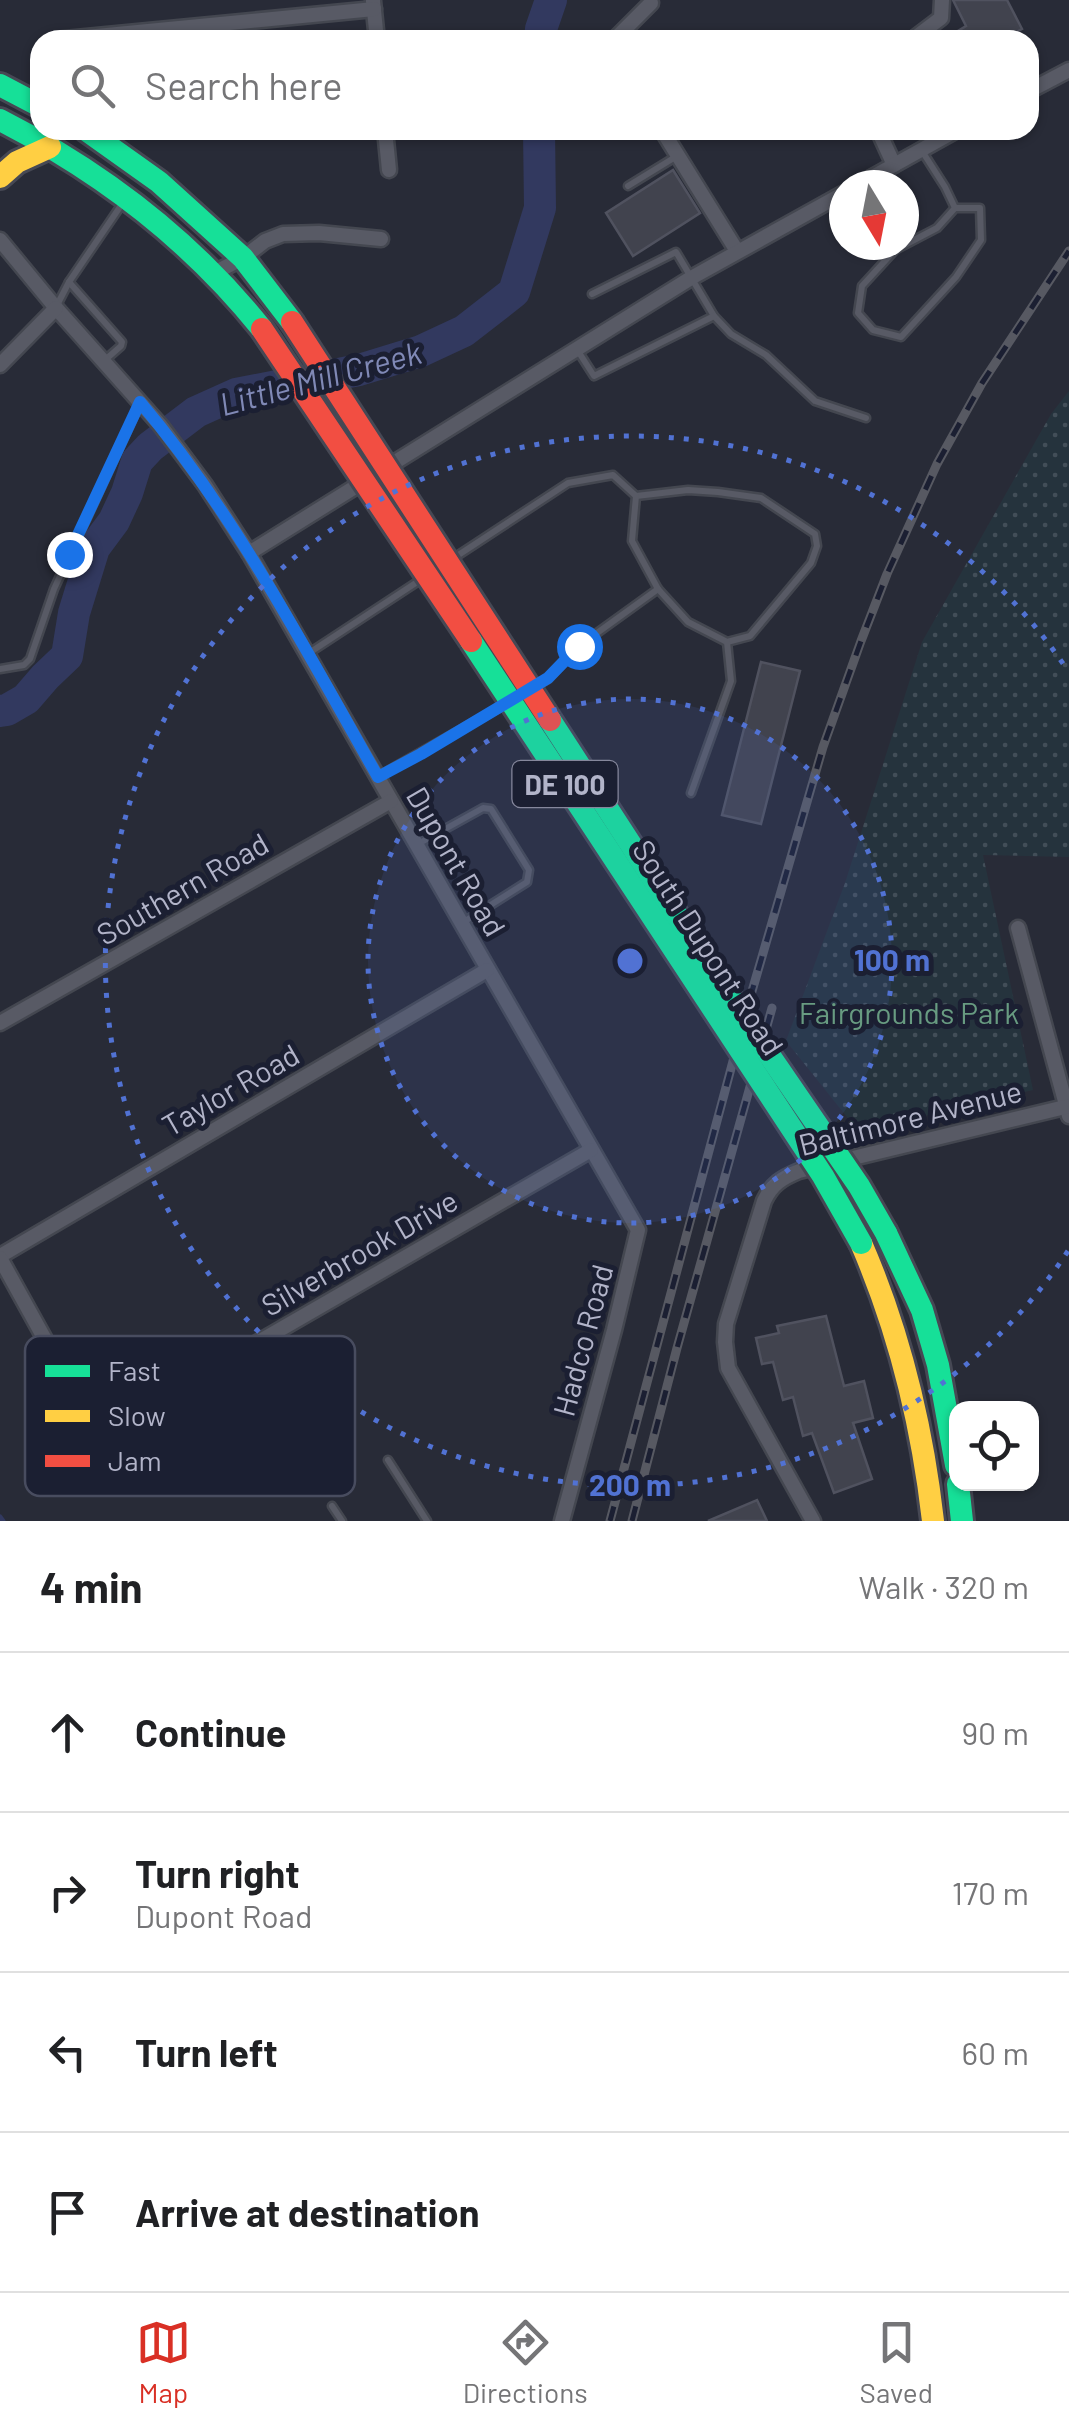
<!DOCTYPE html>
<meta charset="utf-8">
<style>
:root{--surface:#fff;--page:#f2f2f2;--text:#202124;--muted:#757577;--line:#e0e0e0;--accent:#d93025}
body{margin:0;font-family:Barlow,sans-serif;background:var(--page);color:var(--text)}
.controls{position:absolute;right:30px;bottom:30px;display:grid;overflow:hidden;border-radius:20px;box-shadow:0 2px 8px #0004}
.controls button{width:90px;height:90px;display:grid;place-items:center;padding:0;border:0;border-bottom:2px solid var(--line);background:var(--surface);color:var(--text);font:50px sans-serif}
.compass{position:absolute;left:829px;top:170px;width:90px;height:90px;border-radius:50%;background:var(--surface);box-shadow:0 2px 8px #0004;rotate:170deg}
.stop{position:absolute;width:30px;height:30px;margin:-22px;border:8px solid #1a73e8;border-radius:50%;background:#fff}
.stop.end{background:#1a73e8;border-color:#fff;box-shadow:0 2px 10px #0008}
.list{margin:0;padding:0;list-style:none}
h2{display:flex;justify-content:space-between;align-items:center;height:130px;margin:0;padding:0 40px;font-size:42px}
h2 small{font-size:32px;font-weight:400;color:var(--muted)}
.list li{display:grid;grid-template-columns:65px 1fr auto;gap:30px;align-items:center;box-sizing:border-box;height:160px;padding:0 40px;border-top:2px solid var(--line)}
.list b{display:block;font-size:38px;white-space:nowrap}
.list p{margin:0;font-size:32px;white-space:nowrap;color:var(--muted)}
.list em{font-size:32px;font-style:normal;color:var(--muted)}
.icon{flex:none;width:55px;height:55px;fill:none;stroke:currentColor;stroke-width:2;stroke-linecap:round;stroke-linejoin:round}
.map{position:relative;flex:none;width:1069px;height:1521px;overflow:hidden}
.search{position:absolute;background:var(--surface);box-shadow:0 2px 8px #0004;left:30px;right:30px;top:30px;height:110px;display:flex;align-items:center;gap:25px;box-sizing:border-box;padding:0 35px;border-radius:30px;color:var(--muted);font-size:38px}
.sheet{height:770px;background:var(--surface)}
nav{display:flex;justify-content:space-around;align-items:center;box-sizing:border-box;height:140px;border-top:2px solid var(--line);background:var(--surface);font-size:28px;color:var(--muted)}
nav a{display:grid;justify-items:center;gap:5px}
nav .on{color:var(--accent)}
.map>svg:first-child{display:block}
</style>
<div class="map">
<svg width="1069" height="1521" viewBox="0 0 1069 1521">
<defs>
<pattern id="park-dots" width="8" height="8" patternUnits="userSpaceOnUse" patternTransform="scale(2.5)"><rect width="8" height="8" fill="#25333d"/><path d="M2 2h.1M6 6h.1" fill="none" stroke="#424e58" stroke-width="1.8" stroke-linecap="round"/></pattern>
</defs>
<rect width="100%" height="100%" fill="#282b37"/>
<path fill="url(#park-dots)" d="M1069,391V857L983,855L1033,1090L859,1132L786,1041L845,883L922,642L1051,414Z"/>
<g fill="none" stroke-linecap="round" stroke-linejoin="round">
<path stroke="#32395f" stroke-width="5" d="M0,1517L3,1521"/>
<g stroke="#32395f" stroke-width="32">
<path d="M540,40L541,29L551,0"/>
<path d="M0,711L7,710L26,699L45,677L67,656L74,613L94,548L114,521L127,493L137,461L150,447L196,412L236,394L359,370L421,351L464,331L514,292L540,208L539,130"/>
</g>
</g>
<g fill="#41434e" stroke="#50525f" stroke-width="2.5">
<path d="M953,0H1007L1022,29L1001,40H943L966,26Z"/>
<path d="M673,170L700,213L633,256L606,213Z"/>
<path d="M761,662L800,671L761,824L722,815Z"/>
<path d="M826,1316L844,1386L864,1381L873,1418L853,1423L872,1479L834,1493L812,1433L803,1436L793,1397L783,1400L773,1362L762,1364L756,1338L779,1333L777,1326Z"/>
<path d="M757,1500L767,1521H708Z"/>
</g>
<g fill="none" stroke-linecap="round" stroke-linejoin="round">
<defs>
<g id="lane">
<path d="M922,151L945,187L955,208L937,228L895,250L862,286L858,313L873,330L901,337L956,277L981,240L980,208H955"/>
<path d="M628,186L677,156"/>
<path d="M592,294L676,252L714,316L731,334L766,355L815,401L866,418"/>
<path d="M56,307L69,282"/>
<path d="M578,351L594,376L714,316"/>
<path d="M105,360L121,346L122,342L69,282L124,201"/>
<path d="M636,496L688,490L718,492L761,498L815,534L817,546L811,563L750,636L727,642L688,622L658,589"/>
<path d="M309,653L568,483L613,475L636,496L632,541L658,589L579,646L548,679L536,686"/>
<path d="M0,669L24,665L30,659L54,589L140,403"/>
<path d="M377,777L504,705"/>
<path d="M691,793L731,681L727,642"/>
<path d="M418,844L483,808L491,809L529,870L527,882L462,923"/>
<path d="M388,1460L427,1521"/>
<path d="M332,1506L342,1521"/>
</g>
<g id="street">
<path d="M373,1L377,40"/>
<path d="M55,40L374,9"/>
<path d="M614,40L651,3"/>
<path d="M912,40L941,18L942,0"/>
<path d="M1029,91L1069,70"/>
<path d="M385,130L389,170"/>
<path d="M662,130L737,251"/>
<path d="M878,130L894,165"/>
<path d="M858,185L957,130"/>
<path d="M0,240L56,308L161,426L205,485L249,553L638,1230L614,1330L562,1521"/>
<path d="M216,272L243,258L265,241L283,234L319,233L381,239"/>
<path d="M0,365L56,308"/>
<path d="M249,553L691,278L844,193"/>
<path d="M1018,928L1069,1116"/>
<path d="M0,1023L391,801"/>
<path d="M0,1256L487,970"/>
<path d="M0,1258L63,1372C77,1405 89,1421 127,1418L591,1150"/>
<path d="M813,1521L728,1368L725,1342L726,1324L764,1201C772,1184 782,1178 799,1171L1069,1106"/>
</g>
<g id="fast">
<path d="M0,85L40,106"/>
<path d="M0,120C102,172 190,239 262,329"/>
<path d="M86,130L159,182L243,258L292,322"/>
<path d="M886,1233L922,1310L938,1365L956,1465"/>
<path d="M958,1484L962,1521"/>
</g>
<g id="slow">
<path d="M0,177L17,162L50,147"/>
<path d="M861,1243C900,1333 922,1424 933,1521"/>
</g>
</defs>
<use href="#lane" stroke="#444750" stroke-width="11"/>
<use href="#street" stroke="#444750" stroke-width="19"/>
<use href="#fast" stroke="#464854" stroke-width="28"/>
<use href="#slow" stroke="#464854" stroke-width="28"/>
<use href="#lane" stroke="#585a65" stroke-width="6"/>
<use href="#street" stroke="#585a65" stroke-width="14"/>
<use href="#fast" stroke="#16e098" stroke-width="22"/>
<use href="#slow" stroke="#ffcf43" stroke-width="22"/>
<defs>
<g id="rail">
<path d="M610,1521L748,1005L823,747L861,641L887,574L937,464L982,383L1069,251"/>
<path d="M632,1521L677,1348L772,1008"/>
</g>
</defs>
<use href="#rail" stroke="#575962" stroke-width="9"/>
<use href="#rail" stroke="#1b1f32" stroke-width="5" stroke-dasharray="15" stroke-linecap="butt"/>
<defs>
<g id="fast-bridge">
<path d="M471,641L823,1176L861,1243"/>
<path d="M550,720L737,1008L859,1186L886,1233"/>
</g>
<g id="jam-bridge">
<path d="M292,322L550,720"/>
<path d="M262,329L471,641"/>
</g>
</defs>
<use href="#fast-bridge" stroke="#464854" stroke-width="28" stroke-linecap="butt"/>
<use href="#jam-bridge" stroke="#464854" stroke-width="28" stroke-linecap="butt"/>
<use href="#fast-bridge" stroke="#16e098" stroke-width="22"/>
<use href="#jam-bridge" stroke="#f24e42" stroke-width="22"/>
</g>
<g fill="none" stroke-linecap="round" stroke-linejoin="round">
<path stroke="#1a73e8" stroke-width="12" d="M69,554L140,402C236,515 305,649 378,777L421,754L548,678L579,646"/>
</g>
<circle cx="630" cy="961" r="262" fill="#5172d3" fill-opacity=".12"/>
<g fill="none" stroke="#5172d3" stroke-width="5" stroke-dasharray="5 10">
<circle cx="630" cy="961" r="262"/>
<path d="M1068 1251A525 525 0 1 1 1068 671"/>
</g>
<g text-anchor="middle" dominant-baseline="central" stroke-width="10" stroke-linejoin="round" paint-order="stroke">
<rect fill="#1b1f32" stroke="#85879c" stroke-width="2.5" x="512.5" y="761" width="105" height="46" rx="8"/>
<g font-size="28" font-weight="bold" fill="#b2b4c9">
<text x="565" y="784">DE 100</text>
</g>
<g font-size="30" fill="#b2b4c9" stroke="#1b1f32">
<text transform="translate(457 861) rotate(60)">Dupont Road</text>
<text transform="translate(182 888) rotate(-30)">Southern Road</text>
<text transform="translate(709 947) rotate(57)">South Dupont Road</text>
<text transform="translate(230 1089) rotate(-30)">Taylor Road</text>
<text transform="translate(910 1117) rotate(-14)">Baltimore Avenue</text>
<text transform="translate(359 1252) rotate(-30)">Silverbrook Drive</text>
<text transform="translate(582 1340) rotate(-75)">Hadco Road</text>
</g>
<g font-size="30" fill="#689b81" stroke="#1b1f32">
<text x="909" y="1012">Fairgrounds Park</text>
</g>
<g font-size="32" font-style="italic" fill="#8089b6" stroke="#1b1f32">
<text transform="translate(320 377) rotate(-15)">Little Mill Creek</text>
</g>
</g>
<rect x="25" y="1336" width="330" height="160" rx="15" fill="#1b1f32" stroke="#484c5f" stroke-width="2.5"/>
<rect x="45" y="1365" width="45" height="12" fill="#16e098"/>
<rect x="45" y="1410" width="45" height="12" fill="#ffcf43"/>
<rect x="45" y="1455" width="45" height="12" fill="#f24e42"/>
<g font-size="28" fill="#b2b4c9">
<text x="108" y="1381">Fast</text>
<text x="108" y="1426">Slow</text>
<text x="108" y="1471">Jam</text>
</g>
<circle cx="630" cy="961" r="15" fill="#5172d3" stroke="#1b1f32" stroke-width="5"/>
<g font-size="30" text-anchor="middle" font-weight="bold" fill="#5172d3" stroke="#1b1f32" stroke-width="10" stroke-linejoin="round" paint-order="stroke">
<text x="892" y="971">100 m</text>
<text x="630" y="1496">200 m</text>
</g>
</svg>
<div class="controls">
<button><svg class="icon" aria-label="locate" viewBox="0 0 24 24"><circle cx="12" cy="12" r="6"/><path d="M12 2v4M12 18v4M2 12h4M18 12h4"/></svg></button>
</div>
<svg class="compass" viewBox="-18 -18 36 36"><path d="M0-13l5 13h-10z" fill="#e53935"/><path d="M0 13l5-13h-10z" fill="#757577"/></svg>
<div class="stop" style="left:579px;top:646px"></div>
<div class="stop end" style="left:69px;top:554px"></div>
<div class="search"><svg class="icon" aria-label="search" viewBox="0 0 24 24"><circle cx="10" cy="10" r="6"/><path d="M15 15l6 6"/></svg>Search here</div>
</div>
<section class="sheet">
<h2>4 min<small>Walk · 320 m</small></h2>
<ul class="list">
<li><svg class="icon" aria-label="ahead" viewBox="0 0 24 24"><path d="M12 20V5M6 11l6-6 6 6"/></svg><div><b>Continue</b></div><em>90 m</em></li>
<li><svg class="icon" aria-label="right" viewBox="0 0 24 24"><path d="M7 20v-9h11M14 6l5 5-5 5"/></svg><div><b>Turn right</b><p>Dupont Road</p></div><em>170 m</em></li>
<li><svg class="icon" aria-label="left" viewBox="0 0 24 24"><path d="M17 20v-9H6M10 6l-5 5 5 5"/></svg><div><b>Turn left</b></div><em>60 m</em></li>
<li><svg class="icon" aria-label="arrive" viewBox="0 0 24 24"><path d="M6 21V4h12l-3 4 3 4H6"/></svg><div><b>Arrive at destination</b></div></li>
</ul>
</section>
<nav>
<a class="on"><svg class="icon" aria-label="map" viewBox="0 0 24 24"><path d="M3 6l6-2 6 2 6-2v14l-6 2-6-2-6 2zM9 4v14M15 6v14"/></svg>Map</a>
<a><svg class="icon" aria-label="directions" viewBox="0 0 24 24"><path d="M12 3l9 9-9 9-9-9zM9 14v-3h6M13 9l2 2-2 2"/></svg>Directions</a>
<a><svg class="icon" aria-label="saved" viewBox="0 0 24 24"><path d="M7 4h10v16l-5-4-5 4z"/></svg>Saved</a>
</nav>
